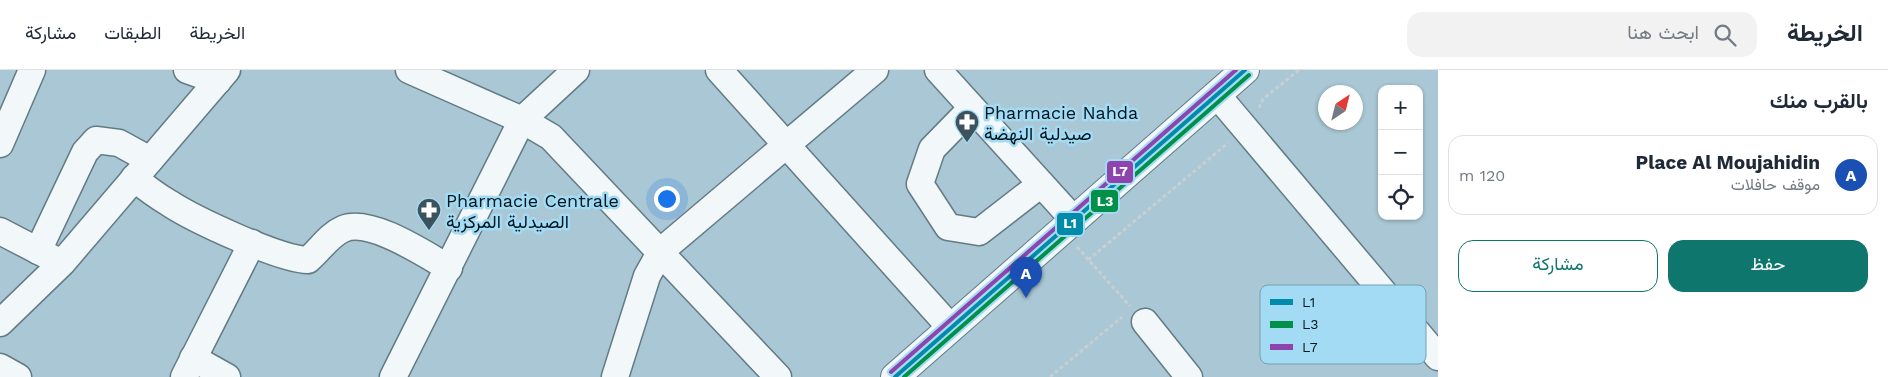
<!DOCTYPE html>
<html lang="ar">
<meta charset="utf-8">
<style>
:root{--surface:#fff;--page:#f2f2f3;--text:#1f2937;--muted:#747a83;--line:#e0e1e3;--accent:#0f766e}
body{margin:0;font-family:"Work Sans",Vazirmatn,sans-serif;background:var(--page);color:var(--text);direction:rtl}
.controls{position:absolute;right:15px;top:15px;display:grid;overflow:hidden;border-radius:10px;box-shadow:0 1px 4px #0004}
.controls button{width:45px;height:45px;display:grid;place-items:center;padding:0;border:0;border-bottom:1px solid var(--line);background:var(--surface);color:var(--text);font:25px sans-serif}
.compass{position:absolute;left:1318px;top:15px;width:45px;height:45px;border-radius:50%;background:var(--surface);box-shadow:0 1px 4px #0004;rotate:35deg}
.you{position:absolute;left:666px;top:128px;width:18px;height:18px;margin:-12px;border:4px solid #fff;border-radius:50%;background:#1a73e8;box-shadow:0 0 0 8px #1a73e833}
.badge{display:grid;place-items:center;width:32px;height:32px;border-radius:50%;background:var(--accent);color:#fff;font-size:16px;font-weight:700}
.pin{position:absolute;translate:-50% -41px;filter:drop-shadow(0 1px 2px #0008)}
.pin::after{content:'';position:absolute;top:26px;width:18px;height:15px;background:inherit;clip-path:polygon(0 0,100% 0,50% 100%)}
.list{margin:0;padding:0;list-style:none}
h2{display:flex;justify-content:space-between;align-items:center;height:65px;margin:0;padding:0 20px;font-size:21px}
h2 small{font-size:16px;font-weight:400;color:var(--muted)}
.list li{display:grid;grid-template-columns:32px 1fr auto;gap:15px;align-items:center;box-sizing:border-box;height:80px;margin:0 10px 10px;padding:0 10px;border:1px solid var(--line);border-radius:15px}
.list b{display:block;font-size:19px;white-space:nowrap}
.list p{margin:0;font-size:16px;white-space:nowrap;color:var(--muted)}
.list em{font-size:16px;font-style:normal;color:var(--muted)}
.actions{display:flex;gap:10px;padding:15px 20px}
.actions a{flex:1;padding:11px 0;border:1px solid var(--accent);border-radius:15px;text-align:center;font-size:18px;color:var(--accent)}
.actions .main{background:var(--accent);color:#fff}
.icon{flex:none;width:28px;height:28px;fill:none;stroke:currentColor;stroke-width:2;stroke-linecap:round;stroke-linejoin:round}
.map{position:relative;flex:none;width:1438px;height:307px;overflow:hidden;direction:ltr}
header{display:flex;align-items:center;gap:30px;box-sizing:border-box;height:70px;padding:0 25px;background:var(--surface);border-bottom:1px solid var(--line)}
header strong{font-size:24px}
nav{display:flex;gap:28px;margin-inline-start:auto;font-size:18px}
.search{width:350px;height:45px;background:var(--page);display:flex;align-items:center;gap:12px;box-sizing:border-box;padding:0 18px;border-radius:15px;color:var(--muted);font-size:19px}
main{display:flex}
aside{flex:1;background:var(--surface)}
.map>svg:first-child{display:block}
</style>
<header>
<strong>الخريطة</strong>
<div class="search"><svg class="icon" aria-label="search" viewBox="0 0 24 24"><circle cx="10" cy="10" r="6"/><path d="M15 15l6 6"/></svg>ابحث هنا</div>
<nav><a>الخريطة</a><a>الطبقات</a><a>مشاركة</a></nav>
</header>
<main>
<aside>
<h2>بالقرب منك<small></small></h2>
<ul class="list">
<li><span class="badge" style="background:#1a4fb4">A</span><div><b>Place Al Moujahidin</b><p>موقف حافلات</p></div><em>120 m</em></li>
</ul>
<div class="actions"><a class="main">حفظ</a><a>مشاركة</a></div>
</aside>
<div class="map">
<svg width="1438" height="307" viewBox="0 0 1438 307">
<rect width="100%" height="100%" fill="#a9c7d4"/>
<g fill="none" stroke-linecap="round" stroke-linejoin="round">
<defs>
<g id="minor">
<path d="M187,0L218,11"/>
<path d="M409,0L522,50L576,0"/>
<path d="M719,0L951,258"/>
<path d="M938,0L1074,150"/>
<path d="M1217,25L1438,287"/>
<path d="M972,38L932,79L920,114L948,157L979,162L1041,114"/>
<path d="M0,74L32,0"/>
<path d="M134,108C145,117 157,126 169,133C195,150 279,189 308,190C320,180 329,165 343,159C370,147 426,185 449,198"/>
<path d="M0,161L52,188"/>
<path d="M38,181L85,82L96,70L119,73L150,90"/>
<path d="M1145,252L1189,307"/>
<path d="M0,253L62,193L227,0"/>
<path d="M193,288L227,307"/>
<path d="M0,297L18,307"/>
<path d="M184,307L252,173"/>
<path d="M393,307L522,50L551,67L778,307"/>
<path d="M615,307L647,206L661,181L875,0"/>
</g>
<path id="major" d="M895,307L1245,0"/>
</defs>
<use href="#minor" stroke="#637b85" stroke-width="29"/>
<use href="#major" stroke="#637b85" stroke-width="30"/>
<g stroke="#c6d0d4" stroke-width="3" stroke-dasharray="4 2.5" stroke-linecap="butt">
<path d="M1259,38L1263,29L1299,0"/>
<path d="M1077,177L1130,236"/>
<path d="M1088,190L1228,73"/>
<path d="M1050,307L1122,247"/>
</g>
<use href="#minor" stroke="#f2f7f9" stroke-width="26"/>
<use href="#major" stroke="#f2f7f9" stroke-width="28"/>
<defs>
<path id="bus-1" d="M895,307L1245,0"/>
<path id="bus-2" d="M904,307L1249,5"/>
<path id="bus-3" d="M891,302L1236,0"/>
</defs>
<use href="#bus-1" stroke="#a4dbf4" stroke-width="8"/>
<use href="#bus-2" stroke="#a4dbf4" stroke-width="8"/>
<use href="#bus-3" stroke="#a4dbf4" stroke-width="8"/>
<use href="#bus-1" stroke="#008bab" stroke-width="4"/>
<use href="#bus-2" stroke="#009049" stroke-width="4"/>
<use href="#bus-3" stroke="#8e44ad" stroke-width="4"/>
</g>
<defs>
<symbol id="pharmacy-pin" viewBox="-11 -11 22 30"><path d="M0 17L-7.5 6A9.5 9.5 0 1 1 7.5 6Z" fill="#3c535e" stroke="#a4dbf4"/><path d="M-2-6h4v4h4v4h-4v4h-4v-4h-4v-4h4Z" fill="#fff"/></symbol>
</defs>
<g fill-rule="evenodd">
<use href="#pharmacy-pin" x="953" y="38" width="28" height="38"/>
<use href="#pharmacy-pin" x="415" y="126" width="28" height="38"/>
</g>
<g text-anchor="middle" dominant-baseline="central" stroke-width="5" stroke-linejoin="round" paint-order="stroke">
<g font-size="18" fill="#01151e" stroke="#a4dbf4" text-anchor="start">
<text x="984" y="42">Pharmacie Nahda<tspan x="984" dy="21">صيدلية النهضة</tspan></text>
<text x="446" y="130">Pharmacie Centrale<tspan x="446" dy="21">الصيدلية المركزية</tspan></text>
</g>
</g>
<rect x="1260" y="215" width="166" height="79" rx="8" fill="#a4dbf4" stroke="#73a0b4" stroke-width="1"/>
<rect x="1270" y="229" width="23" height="6" fill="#008bab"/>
<rect x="1270" y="251" width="23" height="7" fill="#009049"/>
<rect x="1270" y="274" width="23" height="6" fill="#8e44ad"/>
<g font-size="14" fill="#01151e">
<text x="1302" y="237">L1</text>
<text x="1302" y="259">L3</text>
<text x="1302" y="282">L7</text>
</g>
<g stroke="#a4dbf4" stroke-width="2">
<rect x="1106" y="90" width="28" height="24" rx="5" fill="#8e44ad"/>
<rect x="1090" y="119" width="29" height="24" rx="5" fill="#009049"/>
<rect x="1056" y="142" width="28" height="24" rx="5" fill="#008bab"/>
</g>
<g font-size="14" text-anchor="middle" font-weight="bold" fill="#fff">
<text x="1120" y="106">L7</text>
<text x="1105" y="136">L3</text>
<text x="1070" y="158">L1</text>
</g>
</svg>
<div class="controls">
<button>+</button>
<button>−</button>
<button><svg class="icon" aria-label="locate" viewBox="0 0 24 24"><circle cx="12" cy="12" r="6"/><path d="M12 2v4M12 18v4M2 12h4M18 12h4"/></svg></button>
</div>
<svg class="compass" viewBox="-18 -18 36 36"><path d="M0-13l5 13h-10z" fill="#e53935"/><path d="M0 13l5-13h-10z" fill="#747a83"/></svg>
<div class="you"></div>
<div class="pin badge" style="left:1026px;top:228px;background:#1a4fb4">A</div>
</div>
</main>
